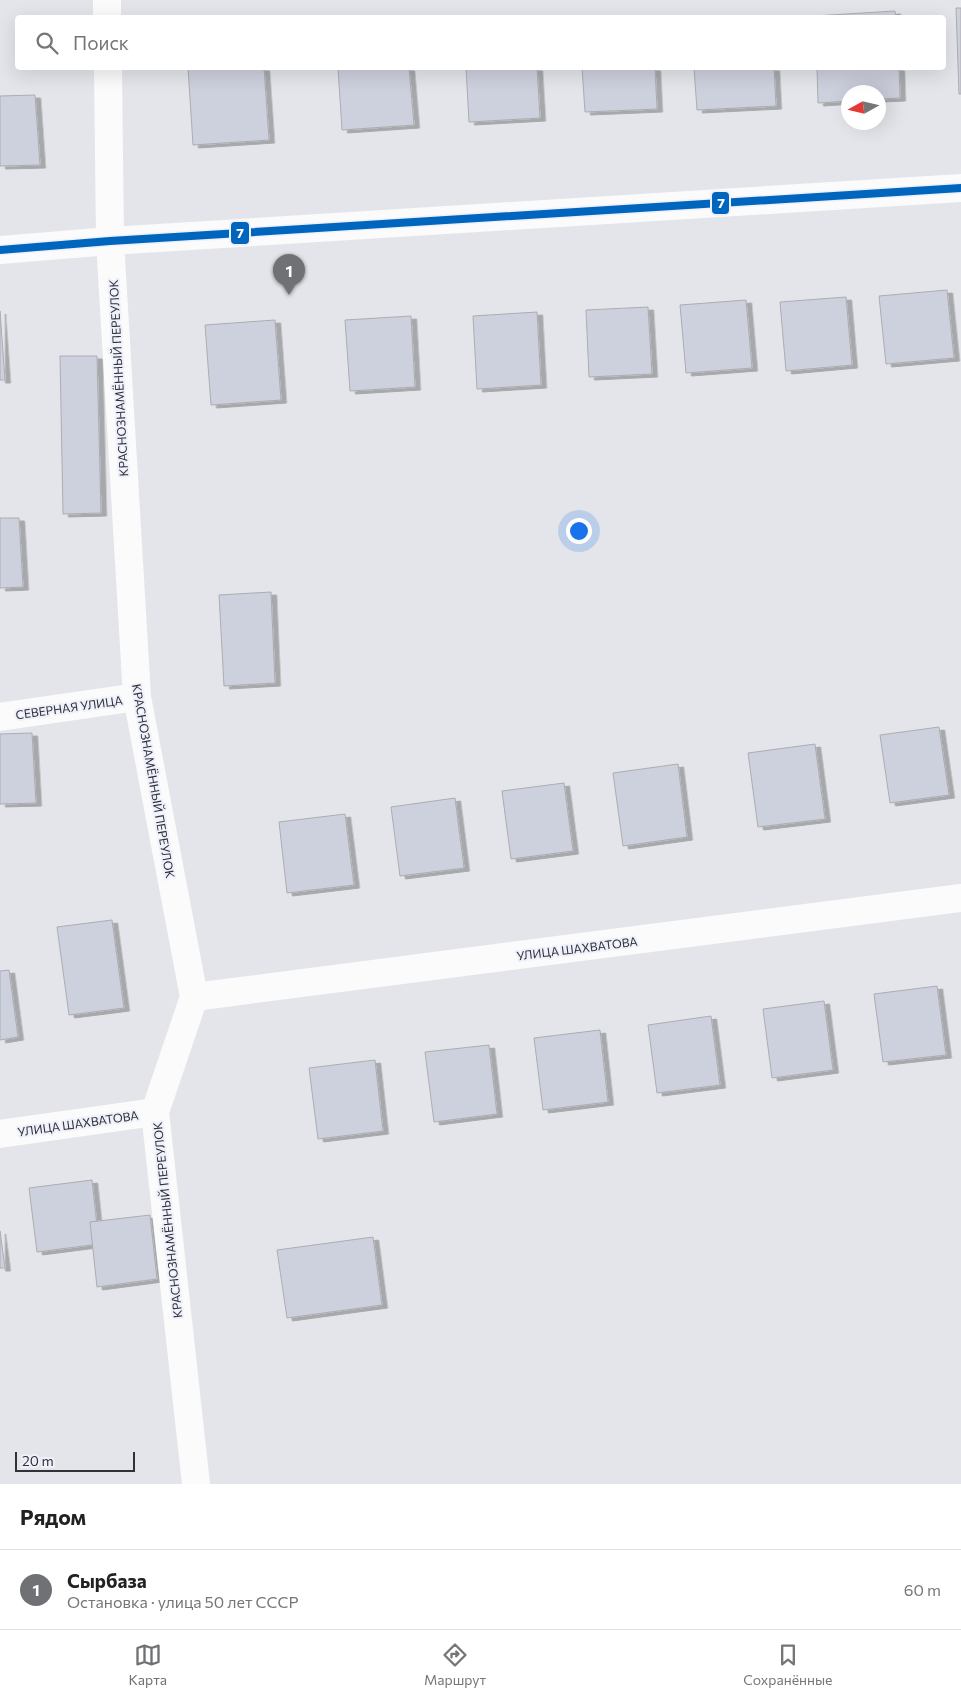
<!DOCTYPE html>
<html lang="ru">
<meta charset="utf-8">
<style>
:root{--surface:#fff;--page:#f6f6f6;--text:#222;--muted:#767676;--line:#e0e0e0;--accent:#707175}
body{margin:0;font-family:Commissioner,sans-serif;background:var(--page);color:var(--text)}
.compass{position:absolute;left:841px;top:85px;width:45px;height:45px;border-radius:50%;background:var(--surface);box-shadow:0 5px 20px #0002;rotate:262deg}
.scale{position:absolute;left:15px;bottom:12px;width:120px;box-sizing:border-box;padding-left:5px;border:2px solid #313236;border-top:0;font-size:14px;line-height:18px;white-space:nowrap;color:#313236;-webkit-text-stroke:4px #eef0fb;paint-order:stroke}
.you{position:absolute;left:578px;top:530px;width:18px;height:18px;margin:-12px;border:4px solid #fff;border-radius:50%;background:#1a73e8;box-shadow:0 0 0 8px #1a73e833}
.badge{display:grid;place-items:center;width:32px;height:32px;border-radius:50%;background:var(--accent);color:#fff;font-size:16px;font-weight:700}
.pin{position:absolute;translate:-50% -41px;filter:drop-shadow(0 1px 2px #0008)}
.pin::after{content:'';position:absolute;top:26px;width:18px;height:15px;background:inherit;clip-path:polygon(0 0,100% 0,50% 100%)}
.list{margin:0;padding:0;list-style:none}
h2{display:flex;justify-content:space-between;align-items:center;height:65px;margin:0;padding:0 20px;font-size:21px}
h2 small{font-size:16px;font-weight:400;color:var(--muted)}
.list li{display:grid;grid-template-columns:32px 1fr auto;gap:15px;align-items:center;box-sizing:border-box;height:80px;padding:0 20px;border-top:1px solid var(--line)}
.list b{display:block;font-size:19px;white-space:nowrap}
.list p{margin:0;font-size:16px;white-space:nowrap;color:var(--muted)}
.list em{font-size:16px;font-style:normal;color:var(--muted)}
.icon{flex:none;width:28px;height:28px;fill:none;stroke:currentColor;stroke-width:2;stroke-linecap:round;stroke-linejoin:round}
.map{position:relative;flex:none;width:961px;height:1484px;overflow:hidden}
.search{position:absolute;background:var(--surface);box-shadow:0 5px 20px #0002;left:15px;right:15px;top:15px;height:55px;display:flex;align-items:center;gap:12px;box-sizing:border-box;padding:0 18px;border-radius:5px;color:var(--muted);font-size:19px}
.sheet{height:145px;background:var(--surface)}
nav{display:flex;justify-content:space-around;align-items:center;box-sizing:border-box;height:70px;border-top:1px solid var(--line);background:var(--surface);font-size:14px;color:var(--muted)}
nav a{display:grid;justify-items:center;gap:2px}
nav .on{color:var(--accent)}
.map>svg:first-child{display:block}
</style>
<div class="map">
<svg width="961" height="1484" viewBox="0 0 961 1484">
<defs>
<filter id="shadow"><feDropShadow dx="5.5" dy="3" stdDeviation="0" flood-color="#0004"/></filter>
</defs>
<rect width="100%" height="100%" fill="#e4e5ea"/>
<g fill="#cdd0dd" stroke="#acadb1" filter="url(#shadow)">
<path d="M956,8H961V94H959Z"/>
<path d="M895,11L896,18H814V16Z"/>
<path d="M188,68H264L269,140L193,145Z"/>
<path d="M338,68H409L414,125L342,130Z"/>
<path d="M466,68H537L540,118L469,122Z"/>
<path d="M582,68H655L657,109L585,112Z"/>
<path d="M694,68H774L776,106L697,110Z"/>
<path d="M817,68H899L900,98L878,99V92H848V101L818,103Z"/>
<path d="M35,95L40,165L0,166V96Z"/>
<path d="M947,290L954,358L886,364L879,296Z"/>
<path d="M846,297L852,365L786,371L780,302Z"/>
<path d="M746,300L752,368L686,373L680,305Z"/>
<path d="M648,307L652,374L589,377L586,310Z"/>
<path d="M0,311L5,380H0Z"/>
<path d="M537,312L541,385L477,389L473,316Z"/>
<path d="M411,316L415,387L350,391L345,320Z"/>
<path d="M275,320L281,400L211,405L205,325Z"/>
<path d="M60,356H97L101,513L63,514Z"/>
<path d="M0,518H19L23,587L0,588Z"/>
<path d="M271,592L275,683L224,686L219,595Z"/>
<path d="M939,727L949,795L890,803L880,735Z"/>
<path d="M32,733L36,803L0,804V734Z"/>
<path d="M815,744L825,819L758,827L748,753Z"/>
<path d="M678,764L687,837L623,846L613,773Z"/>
<path d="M564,783L573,851L511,859L502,791Z"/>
<path d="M455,798L464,868L400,876L391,807Z"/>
<path d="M345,814L354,885L287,893L279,822Z"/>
<path d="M112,920L124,1008L69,1015L57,927Z"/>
<path d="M9,970L18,1037L0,1040V971Z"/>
<path d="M937,986L946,1055L883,1062L874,994Z"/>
<path d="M824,1001L833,1070L772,1078L763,1009Z"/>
<path d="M711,1016L720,1085L657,1093L648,1025Z"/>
<path d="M600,1030L608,1102L543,1110L534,1038Z"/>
<path d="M489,1045L497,1114L434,1122L425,1052Z"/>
<path d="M375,1060L383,1131L318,1139L309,1068Z"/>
<path d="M92,1180L99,1244L37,1252L29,1188Z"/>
<path d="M150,1215L157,1279L97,1287L90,1222Z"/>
<path d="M0,1231L5,1268H0Z"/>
<path d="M373,1237L382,1305L287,1318L277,1250Z"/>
</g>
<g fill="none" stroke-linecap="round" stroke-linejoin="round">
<g stroke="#fbfbfc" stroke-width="28">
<path d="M107,0V18"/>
<path d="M108,68L110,241L137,697L194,997L155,1112L196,1484"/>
<path d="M0,717L137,697"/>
<path d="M194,997L961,898"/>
<path d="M0,1134L155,1112"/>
</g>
<path stroke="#fbfbfc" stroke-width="28" d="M0,250L110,241L961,188"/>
<defs>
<path id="bus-1" d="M0,250L110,241L961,188"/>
</defs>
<use href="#bus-1" stroke="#eef0fb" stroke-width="11"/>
<use href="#bus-1" stroke="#0065bd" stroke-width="8"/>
</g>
<g text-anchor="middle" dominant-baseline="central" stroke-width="4" stroke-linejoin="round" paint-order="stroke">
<g font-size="12" fill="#313236" stroke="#eef0fb">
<text transform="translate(118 378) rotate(-93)">КРАСНОЗНАМЁННЫЙ ПЕРЕУЛОК</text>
<text transform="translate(69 707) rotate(-8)">СЕВЕРНАЯ УЛИЦА</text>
<text transform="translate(154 781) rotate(80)">КРАСНОЗНАМЁННЫЙ ПЕРЕУЛОК</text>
<text transform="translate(577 948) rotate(-7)">УЛИЦА ШАХВАТОВА</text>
<text transform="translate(78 1123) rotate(-8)">УЛИЦА ШАХВАТОВА</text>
<text transform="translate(167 1220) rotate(-96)">КРАСНОЗНАМЁННЫЙ ПЕРЕУЛОК</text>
</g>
</g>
<g stroke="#eef0fb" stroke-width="2">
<rect x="711" y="191" width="19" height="24" rx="5" fill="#0065bd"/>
<rect x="230" y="221" width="20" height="24" rx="5" fill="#0065bd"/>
</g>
<g font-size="14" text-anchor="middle" font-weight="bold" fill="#fff">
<text x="721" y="208">7</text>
<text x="240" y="238">7</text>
</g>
</svg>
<svg class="compass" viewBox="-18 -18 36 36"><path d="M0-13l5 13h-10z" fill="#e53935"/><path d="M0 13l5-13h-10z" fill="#767676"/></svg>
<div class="scale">20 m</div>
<div class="you"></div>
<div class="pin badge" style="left:289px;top:295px">1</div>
<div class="search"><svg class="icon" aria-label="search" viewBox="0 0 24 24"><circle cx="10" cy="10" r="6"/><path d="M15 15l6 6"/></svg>Поиск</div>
</div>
<section class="sheet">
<h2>Рядом<small></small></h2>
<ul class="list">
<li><span class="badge">1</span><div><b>Сырбаза</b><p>Остановка · улица 50 лет СССР</p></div><em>60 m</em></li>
</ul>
</section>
<nav>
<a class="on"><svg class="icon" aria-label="map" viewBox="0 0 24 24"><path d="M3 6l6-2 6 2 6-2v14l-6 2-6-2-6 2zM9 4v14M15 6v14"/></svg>Карта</a>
<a><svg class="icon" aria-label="directions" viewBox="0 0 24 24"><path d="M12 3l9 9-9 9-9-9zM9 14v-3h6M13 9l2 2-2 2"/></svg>Маршрут</a>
<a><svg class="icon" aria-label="saved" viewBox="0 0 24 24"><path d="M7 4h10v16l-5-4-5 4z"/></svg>Сохранённые</a>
</nav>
